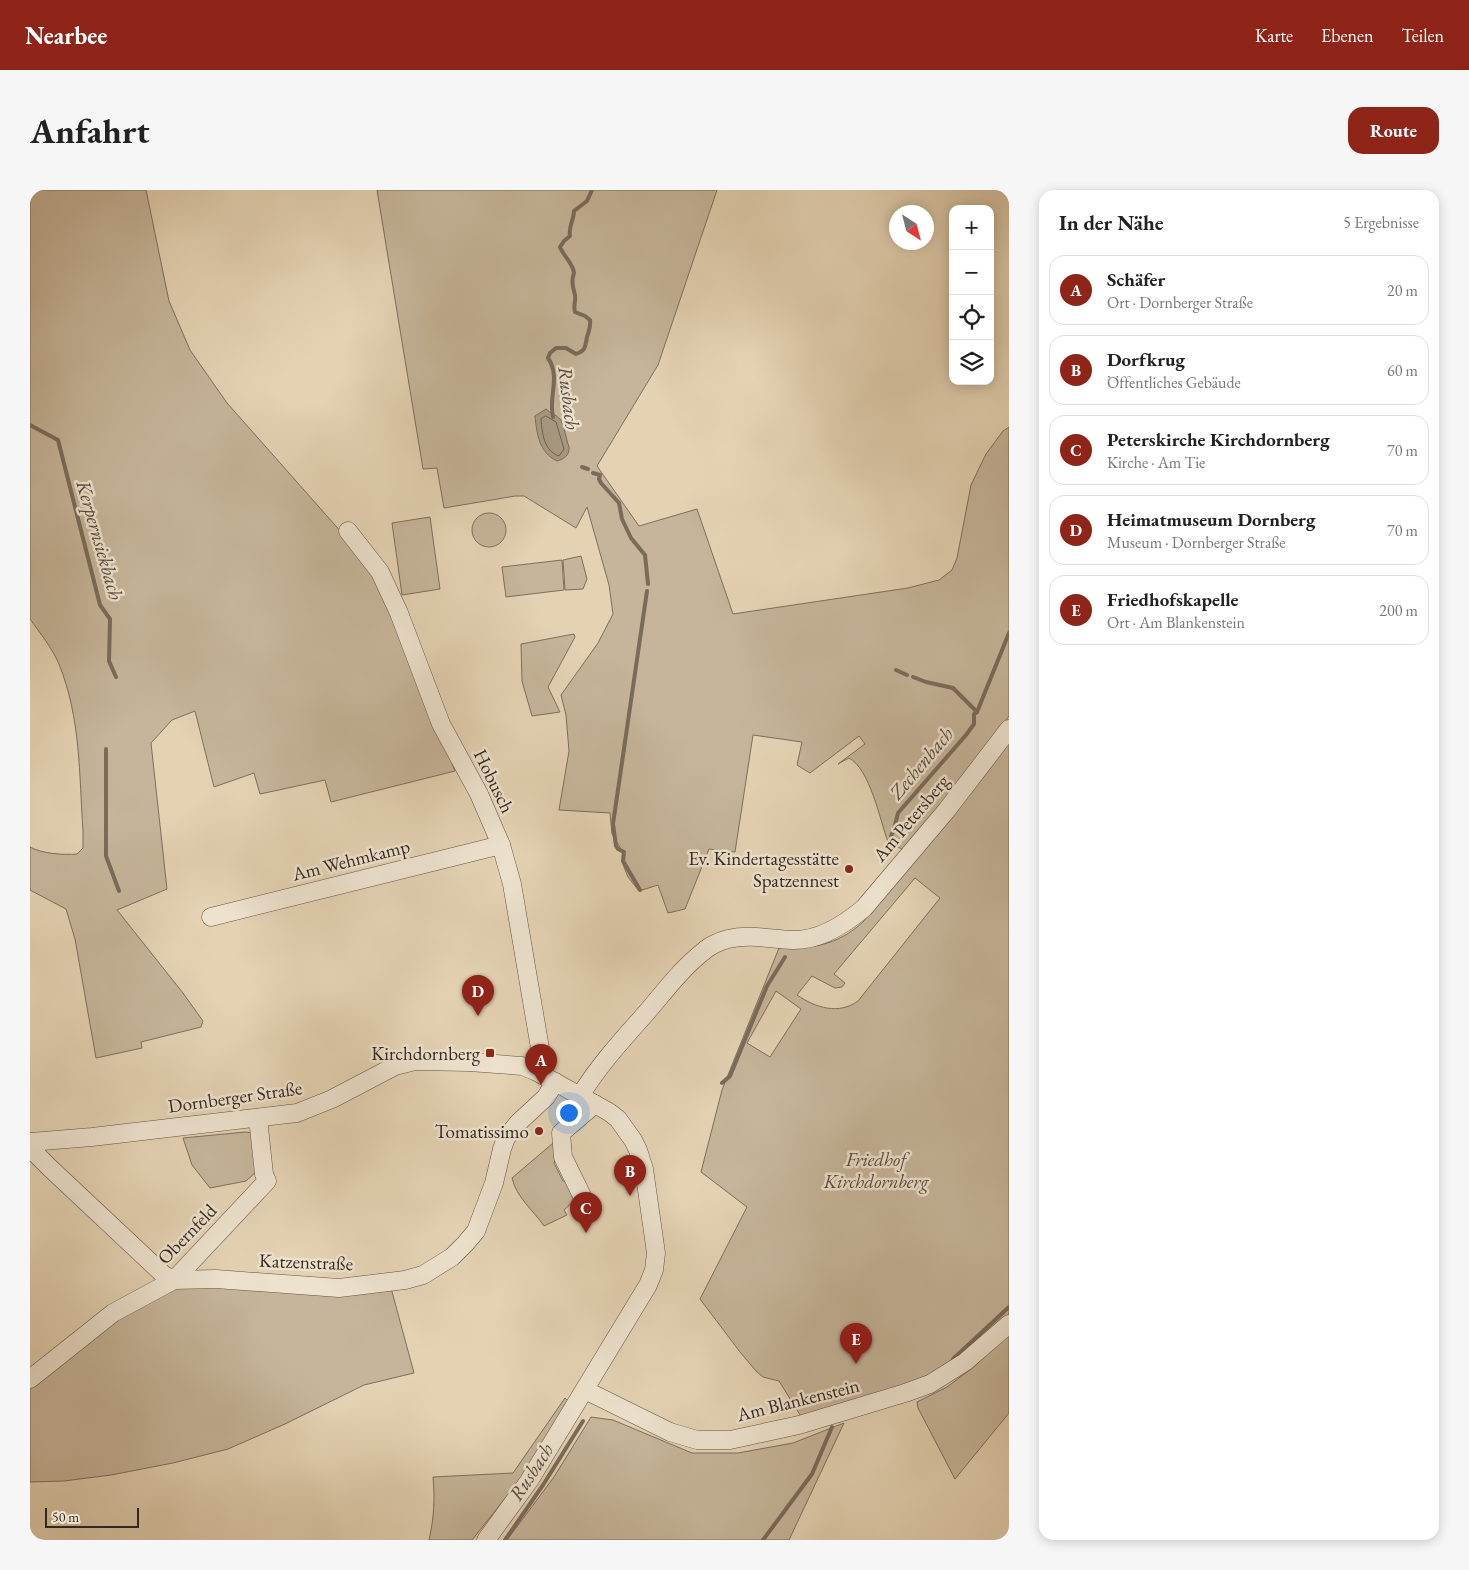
<!DOCTYPE html>
<html lang="de">
<meta charset="utf-8">
<style>
:root{--surface:#fff;--page:#f6f6f6;--text:#222;--muted:#767676;--line:#e0e0e0;--accent:#8f2418}
body{margin:0;font-family:"EB Garamond",serif;background:var(--page);color:var(--text)}
.controls{position:absolute;right:15px;top:15px;display:grid;overflow:hidden;border-radius:10px;box-shadow:0 2px 12px #0003}
.controls button{width:45px;height:45px;display:grid;place-items:center;padding:0;border:0;border-bottom:1px solid var(--line);background:var(--surface);color:var(--text);font:25px sans-serif}
.compass{position:absolute;left:859px;top:15px;width:45px;height:45px;border-radius:50%;background:var(--surface);box-shadow:0 2px 12px #0003;rotate:144deg}
.scale{position:absolute;left:15px;bottom:12px;width:94px;box-sizing:border-box;padding-left:5px;border:2px solid #342721;border-top:0;font-size:14px;line-height:18px;white-space:nowrap;color:#342721;-webkit-text-stroke:4px #ede2ce;paint-order:stroke}
.you{position:absolute;left:538px;top:922px;width:18px;height:18px;margin:-12px;border:4px solid #fff;border-radius:50%;background:#1a73e8;box-shadow:0 0 0 8px #1a73e833}
.badge{display:grid;place-items:center;width:32px;height:32px;border-radius:50%;background:var(--accent);color:#fff;font-size:16px;font-weight:700}
.pin{position:absolute;translate:-50% -41px;filter:drop-shadow(0 1px 2px #0008)}
.pin::after{content:'';position:absolute;top:26px;width:18px;height:15px;background:inherit;clip-path:polygon(0 0,100% 0,50% 100%)}
.list{margin:0;padding:0;list-style:none}
h2{display:flex;justify-content:space-between;align-items:center;height:65px;margin:0;padding:0 20px;font-size:21px}
h2 small{font-size:16px;font-weight:400;color:var(--muted)}
.list li{display:grid;grid-template-columns:32px 1fr auto;gap:15px;align-items:center;box-sizing:border-box;height:70px;margin:0 10px 10px;padding:0 10px;border:1px solid var(--line);border-radius:15px}
.list b{display:block;font-size:19px;white-space:nowrap}
.list p{margin:0;font-size:16px;white-space:nowrap;color:var(--muted)}
.list em{font-size:16px;font-style:normal;color:var(--muted)}
.icon{flex:none;width:28px;height:28px;fill:none;stroke:currentColor;stroke-width:2;stroke-linecap:round;stroke-linejoin:round}
.map{position:relative;flex:none;width:979px;height:1350px;overflow:hidden;border-radius:15px}
header{display:flex;align-items:center;gap:30px;box-sizing:border-box;height:70px;padding:0 25px;background:var(--accent);color:#fff}
header strong{font-size:24px}
nav{display:flex;gap:28px;margin-inline-start:auto;font-size:18px}
.intro{display:flex;align-items:center;justify-content:space-between;box-sizing:border-box;height:120px;padding:0 30px}
h1{margin:0;font-size:35px}
.button{padding:12px 22px;border-radius:15px;background:var(--accent);color:#fff;font-size:18px;font-weight:700}
main{display:flex;gap:30px;padding:0 30px}
aside{flex:1;background:var(--surface);border-radius:15px;box-shadow:0 2px 12px #0003}
.map>svg:first-child{display:block}
</style>
<header>
<strong>Nearbee</strong>
<nav><a>Karte</a><a>Ebenen</a><a>Teilen</a></nav>
</header>
<div class="intro"><h1>Anfahrt</h1><a class="button">Route</a></div>
<main>
<div class="map">
<svg width="979" height="1350" viewBox="0 0 979 1350">
<rect width="100%" height="100%" fill="#e4d2b3"/>
<filter id="stains"><feTurbulence type="fractalNoise" baseFrequency=".004" numOctaves="4"/><feColorMatrix values="0 0 0 0 .2 0 0 0 0 .09 0 0 0 0 .02 0 0 0 .5 -.17"/></filter>
<radialGradient id="worn" r=".72"><stop offset=".6" stop-color="#630" stop-opacity="0"/><stop offset="1" stop-color="#630" stop-opacity=".3"/></radialGradient>
<g fill="#c6b59a" stroke="#7d6e5e" fill-rule="evenodd">
<path d="M0,0H116L139,111L160,160L197,213L320,352L345,383L381,468L425,581L301,612L295,590L230,604L224,583L184,597L165,521L142,530L121,553L137,699L87,720L153,803L173,831L171,837L111,852L112,858L66,868L45,749L36,719L0,700V657C13,664 33,665 47,664L53,658V641C49,584 51,529 29,474C22,458 10,443 0,429Z"/>
<path d="M347,0H687L628,175L567,276L609,336L667,319L703,424L878,398L909,390L922,380L927,368L941,295L956,264L973,241L979,237V526L936,588L874,660L858,652C850,630 840,579 819,568L808,574L835,554L829,546L780,583L767,575L772,552L723,545L705,662L679,659L655,719L638,723L628,695L609,701L598,687L592,672L594,664L582,644L580,623L529,620L539,561L536,525L531,505L568,453L583,424L579,395L557,317L546,338L494,306H485L414,318L407,278L393,279Z"/>
<circle cx="459" cy="340" r="17"/>
<path d="M400,327L410,399L372,405L362,333Z"/>
<path d="M551,366L557,389L553,399L535,400L533,370Z"/>
<path d="M532,370L534,400L476,407L472,377Z"/>
<path d="M544,444L545,447L518,497L530,522L502,526L492,491L491,454Z"/>
<path d="M979,550V1128L934,1166L889,1194L772,1228L749,1191L733,1187L726,1181L710,1162L670,1109L717,1017L671,982L692,900L749,758C784,758 806,756 833,732L956,584ZM885,688L910,708L828,811C809,825 786,818 767,805L782,786L805,798L812,797L815,793L804,784ZM746,801L771,819L740,867L717,853Z"/>
<path d="M215,942L224,943L226,982L216,991L180,998L162,975L153,948Z"/>
<path d="M523,953C529,960 527,965 524,973L533,991L539,992L547,1008L534,1020L537,1025L514,1036C504,1021 486,1007 482,988Z"/>
<path d="M161,1095L361,1098L384,1183L334,1195L255,1234L198,1259L143,1273L81,1285L34,1291L0,1292V1195L77,1133L124,1104Z"/>
<path d="M979,1144V1223L925,1289L888,1218L887,1212L917,1197L941,1179Z"/>
<path d="M535,1208L538,1211L492,1287L442,1350H399C404,1328 405,1309 403,1287L483,1283Z"/>
<path d="M561,1227L583,1230L662,1263H708L763,1253L814,1233L759,1350H477L524,1287Z"/>
</g>
<path fill="#a89881" stroke="#7a6b5b" d="M516,219C520,223 527,225 530,229C534,235 536,249 539,257C540,265 534,269 527,271C509,262 507,245 505,226Z"/>
<g fill="none" stroke-linecap="round" stroke-linejoin="round">
<path stroke="#6e6051" stroke-width="1" d="M516,226L526,232L534,259L529,266C514,261 512,243 511,229Z"/>
<g stroke="#7a6b5b" stroke-width="4">
<path d="M523,227C518,207 531,187 518,168L520,163L526,158H536L546,164C556,160 555,157 557,147C559,140 561,137 560,130L555,126L545,122C543,116 546,111 545,105C543,97 541,91 544,83C543,73 534,67 530,57L534,51L540,46C538,37 544,30 544,21L557,11L562,0"/>
<path d="M0,235L28,250L70,415L80,429L79,471L86,487"/>
<path d="M552,277L558,279"/>
<path d="M563,283L570,285L569,289L571,293L589,313L592,329L601,348L615,365L618,394"/>
<path d="M866,480L877,485"/>
<path d="M883,487L896,492L923,498L947,522"/>
<path d="M76,559V666L89,701"/>
<path d="M861,646L864,639L868,623L936,545L944,534V524L947,522L979,443"/>
<path d="M610,700L593,671L594,662L588,659L586,656L583,634L617,401"/>
<path d="M692,893L700,886L737,796L755,767"/>
<path d="M923,1169L979,1117"/>
<path d="M475,1350L513,1295L553,1231"/>
<path d="M733,1350L782,1284L802,1237"/>
</g>
<defs>
<g id="minor">
<path d="M318,341L350,382L369,423L411,534L449,604L471,655L482,694L511,864L509,874L505,881"/>
<path d="M181,727L471,655"/>
<path d="M550,906C569,875 593,849 617,822C635,801 652,778 674,761C679,756 690,751 698,749C720,744 740,749 762,750C788,751 815,734 834,718L916,621L979,539"/>
<path d="M0,952L62,947L267,923L302,909L365,876L385,871L439,872L492,876L505,881L579,922L588,929L603,950L608,960L614,979L626,1063L624,1080L618,1095L499,1291L456,1350"/>
<path d="M3,952L7,965L20,978L134,1085L144,1090L186,1089L309,1098L375,1090L393,1085L422,1067L435,1054L446,1041L464,993L472,959L476,948L488,933L516,907L525,892"/>
<path d="M558,1018L533,967L531,943L565,914"/>
<path d="M0,1189L83,1123L144,1090L237,991L234,984L228,928"/>
<path d="M555,1200L640,1242L667,1250H700L769,1235L875,1203L900,1194L935,1172L979,1134"/>
</g>
</defs>
<use href="#minor" stroke="#605246" stroke-width="19"/>
<use href="#minor" stroke="#ede2ce" stroke-width="18"/>
</g>
<g fill="#8f2418" stroke="#ede2ce" stroke-width="2">
<circle cx="819" cy="679" r="5"/>
<rect x="455" y="858" width="10" height="10" rx="2.5"/>
<circle cx="509" cy="941" r="5"/>
</g>
<g text-anchor="middle" dominant-baseline="central" stroke-width="5" stroke-linejoin="round" paint-order="stroke">
<g font-size="19" fill="#342721" stroke="#ede2ce">
<text transform="translate(464 591) rotate(64)">Hobusch</text>
<text transform="translate(881 628) rotate(-50)">Am Petersberg</text>
<text transform="translate(321 670) rotate(-14)">Am Wehmkamp</text>
<text transform="translate(205 907) rotate(-8)">Dornberger Straße</text>
<text transform="translate(157 1044) rotate(-46)">Obernfeld</text>
<text transform="translate(276 1072) rotate(2)">Katzenstraße</text>
<text transform="translate(768 1210) rotate(-14)">Am Blankenstein</text>
</g>
<g font-size="19" fill="#342721" stroke="#ede2ce" text-anchor="end">
<text x="809" y="668">Ev. Kindertagesstätte<tspan x="809" dy="22">Spatzennest</tspan></text>
<text x="450" y="863">Kirchdornberg</text>
<text x="499" y="941">Tomatissimo</text>
</g>
<g font-size="19" font-style="italic" fill="#584a3f" stroke="#ede2ce">
<text x="846" y="969">Friedhof<tspan x="846" dy="22">Kirchdornberg</tspan></text>
</g>
<g font-size="20" font-style="italic" fill="#57493e" stroke="#ede2ce">
<text transform="translate(539 208) rotate(83)">Rusbach</text>
<text transform="translate(70 350) rotate(74)">Kerpernsiekbach</text>
<text transform="translate(891 573) rotate(-50)">Zechenbach</text>
<text transform="translate(501 1282) rotate(-57)">Rusbach</text>
</g>
</g>
<rect width="100%" height="100%" filter="url(#stains)"/>
<rect width="100%" height="100%" fill="url(#worn)"/>
</svg>
<div class="controls">
<button>+</button>
<button>−</button>
<button><svg class="icon" aria-label="locate" viewBox="0 0 24 24"><circle cx="12" cy="12" r="6"/><path d="M12 2v4M12 18v4M2 12h4M18 12h4"/></svg></button>
<button><svg class="icon" aria-label="layers" viewBox="0 0 24 24"><path d="M12 4l9 5-9 5-9-5zM3 14l9 5 9-5"/></svg></button>
</div>
<svg class="compass" viewBox="-18 -18 36 36"><path d="M0-13l5 13h-10z" fill="#e53935"/><path d="M0 13l5-13h-10z" fill="#767676"/></svg>
<div class="scale">50 m</div>
<div class="you"></div>
<div class="pin badge" style="left:511px;top:895px">A</div>
<div class="pin badge" style="left:600px;top:1006px">B</div>
<div class="pin badge" style="left:556px;top:1043px">C</div>
<div class="pin badge" style="left:448px;top:826px">D</div>
<div class="pin badge" style="left:826px;top:1174px">E</div>
</div>
<aside>
<h2>In der Nähe<small>5 Ergebnisse</small></h2>
<ul class="list">
<li><span class="badge">A</span><div><b>Schäfer</b><p>Ort · Dornberger Straße</p></div><em>20 m</em></li>
<li><span class="badge">B</span><div><b>Dorfkrug</b><p>Öffentliches Gebäude</p></div><em>60 m</em></li>
<li><span class="badge">C</span><div><b>Peterskirche Kirchdornberg</b><p>Kirche · Am Tie</p></div><em>70 m</em></li>
<li><span class="badge">D</span><div><b>Heimatmuseum Dornberg</b><p>Museum · Dornberger Straße</p></div><em>70 m</em></li>
<li><span class="badge">E</span><div><b>Friedhofskapelle</b><p>Ort · Am Blankenstein</p></div><em>200 m</em></li>
</ul>
</aside>
</main>
